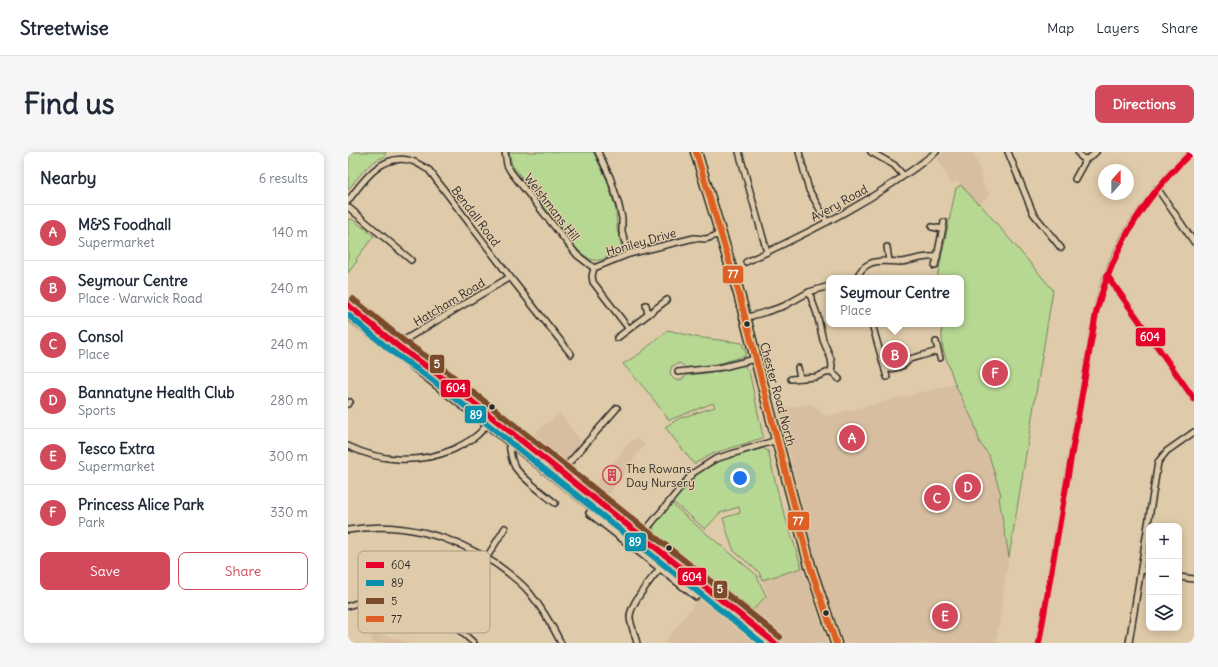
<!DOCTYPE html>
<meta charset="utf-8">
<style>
:root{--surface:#fff;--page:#f6f6f7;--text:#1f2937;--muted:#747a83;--line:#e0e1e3;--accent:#d1495b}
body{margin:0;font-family:Delius,sans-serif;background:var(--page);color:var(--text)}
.controls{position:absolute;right:12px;bottom:12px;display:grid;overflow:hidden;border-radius:8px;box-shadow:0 2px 10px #0003}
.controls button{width:36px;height:36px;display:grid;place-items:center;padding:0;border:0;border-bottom:1px solid var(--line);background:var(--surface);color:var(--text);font:20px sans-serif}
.compass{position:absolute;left:750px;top:12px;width:36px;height:36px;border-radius:50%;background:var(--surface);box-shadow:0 2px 10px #0003;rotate:21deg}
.you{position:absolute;left:392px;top:326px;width:14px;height:14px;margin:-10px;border:3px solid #fff;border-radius:50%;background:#1a73e8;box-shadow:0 0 0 6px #1a73e833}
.badge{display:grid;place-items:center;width:26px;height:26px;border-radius:50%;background:var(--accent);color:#fff;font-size:13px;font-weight:700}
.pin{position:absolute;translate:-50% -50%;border:2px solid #fff;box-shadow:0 1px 4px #0006}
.popup{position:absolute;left:478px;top:123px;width:138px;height:52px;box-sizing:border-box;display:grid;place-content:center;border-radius:8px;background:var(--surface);filter:drop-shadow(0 1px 3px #0005);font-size:13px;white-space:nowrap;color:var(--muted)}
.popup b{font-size:15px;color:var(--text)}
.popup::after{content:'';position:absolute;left:50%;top:100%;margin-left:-8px;border:8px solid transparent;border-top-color:var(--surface)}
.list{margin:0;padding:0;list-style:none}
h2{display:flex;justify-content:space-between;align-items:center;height:52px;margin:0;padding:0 16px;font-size:17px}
h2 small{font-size:13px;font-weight:400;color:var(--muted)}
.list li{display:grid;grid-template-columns:26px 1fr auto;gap:12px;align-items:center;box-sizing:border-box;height:56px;padding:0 16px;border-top:1px solid var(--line)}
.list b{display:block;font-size:15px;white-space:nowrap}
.list p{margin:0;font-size:13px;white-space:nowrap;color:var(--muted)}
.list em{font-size:13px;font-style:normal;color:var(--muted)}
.actions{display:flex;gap:8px;padding:12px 16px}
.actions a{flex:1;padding:9px 0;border:1px solid var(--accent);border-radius:8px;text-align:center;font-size:14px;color:var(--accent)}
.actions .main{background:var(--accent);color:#fff}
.icon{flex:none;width:22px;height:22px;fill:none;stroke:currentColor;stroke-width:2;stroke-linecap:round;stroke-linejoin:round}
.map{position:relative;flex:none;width:846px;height:491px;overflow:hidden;border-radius:8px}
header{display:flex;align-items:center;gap:24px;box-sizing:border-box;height:56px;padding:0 20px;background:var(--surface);border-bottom:1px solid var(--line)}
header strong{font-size:19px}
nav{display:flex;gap:22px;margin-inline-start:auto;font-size:14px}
.intro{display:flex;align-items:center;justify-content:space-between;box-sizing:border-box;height:96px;padding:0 24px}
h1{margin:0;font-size:28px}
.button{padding:10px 18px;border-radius:8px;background:var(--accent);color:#fff;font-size:14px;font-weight:700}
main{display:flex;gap:24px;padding:0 24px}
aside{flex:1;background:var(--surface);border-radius:8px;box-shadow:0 2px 10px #0003}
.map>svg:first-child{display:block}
</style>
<header>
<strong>Streetwise</strong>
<nav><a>Map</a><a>Layers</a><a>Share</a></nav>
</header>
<div class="intro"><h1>Find us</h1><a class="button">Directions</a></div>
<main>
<aside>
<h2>Nearby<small>6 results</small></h2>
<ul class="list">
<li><span class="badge">A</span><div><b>M&amp;S Foodhall</b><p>Supermarket</p></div><em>140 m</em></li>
<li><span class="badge">B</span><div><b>Seymour Centre</b><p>Place · Warwick Road</p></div><em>240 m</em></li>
<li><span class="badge">C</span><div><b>Consol</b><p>Place</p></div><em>240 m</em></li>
<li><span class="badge">D</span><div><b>Bannatyne Health Club</b><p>Sports</p></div><em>280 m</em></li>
<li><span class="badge">E</span><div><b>Tesco Extra</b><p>Supermarket</p></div><em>300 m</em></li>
<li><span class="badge">F</span><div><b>Princess Alice Park</b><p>Park</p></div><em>330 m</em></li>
</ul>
<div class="actions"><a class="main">Save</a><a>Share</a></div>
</aside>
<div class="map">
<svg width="846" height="491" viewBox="0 0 846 491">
<rect width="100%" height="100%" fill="#dfcba9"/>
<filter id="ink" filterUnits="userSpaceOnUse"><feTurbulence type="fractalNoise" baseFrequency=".025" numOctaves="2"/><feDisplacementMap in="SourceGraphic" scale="8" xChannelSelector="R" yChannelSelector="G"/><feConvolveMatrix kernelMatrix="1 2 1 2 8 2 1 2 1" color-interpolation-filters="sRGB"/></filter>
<g filter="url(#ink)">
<g fill="#d7bea0">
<path d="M597,0H623L628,7L637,36L642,42L630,53L610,30L601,31L600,25L589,6Z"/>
<path d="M607,232L626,271L632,291L641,303L653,343L651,346L661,405L648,491H496L468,414L431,257L463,252L478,264Z"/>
<path d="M212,261L234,290L216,310H210L180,286Z"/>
<path d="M288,286L297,293L278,316L279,317L258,346L245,336L281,290Z"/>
<path d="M454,416L467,451L479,491H435L401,464L419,443L414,428Z"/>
<path d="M351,446L407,491H316Z"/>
<path d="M28,482L52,487L62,491H25L22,485Z"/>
</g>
<g fill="#b7d892" stroke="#71825e">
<path d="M1,0H38L36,5C19,10 10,26 0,38Z"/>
<path d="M161,0H245L259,28L268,58L269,78L274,95L271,101C248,109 247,114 228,96L164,13Z"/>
<path d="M613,33L630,52L631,51L705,138L661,405L651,346L653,343L641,303L632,291L626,271L607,232L595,197L593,172H613V126H589L608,36Z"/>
<path d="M0,67H4L26,84L8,107L9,109L0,121Z"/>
<path d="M320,178L347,185L394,191L398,201L397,204L366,213L338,216L332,211L324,214L322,220L324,225L327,228H333L339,223L369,220L395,213L401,219L415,284L414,286L364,302L346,312L317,275L332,266L367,255L365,251L321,268L299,239L275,212L291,202Z"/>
<path d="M415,296L420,299L432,349L454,416L414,428L411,420L386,399L381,386L375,366L392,361L391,355L372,361L357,377L325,350C332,342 338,333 345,326C364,309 391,302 415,296Z"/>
<path d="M323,351L342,368L410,424V427L418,444L405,458L305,380L306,372Z"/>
</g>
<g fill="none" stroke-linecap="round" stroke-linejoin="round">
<defs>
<g id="street">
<path d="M157,0L159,13L163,20L229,103L246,116"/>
<path d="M250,0L262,25L270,50L274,66V80L281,102"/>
<path d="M391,0L419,100"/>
<path d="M451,0L461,38L479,70"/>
<path d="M523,0L546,13L555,23"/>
<path d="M660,0L685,61L713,96"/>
<path d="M730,0C735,11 741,7 748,0"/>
<path d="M727,27L738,7"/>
<path d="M809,36L846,90"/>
<path d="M0,49C15,29 34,0 64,9C70,11 75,15 81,18L162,125L223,202"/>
<path d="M0,55L63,108"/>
<path d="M584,75L594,77"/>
<path d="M539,95L541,109"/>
<path d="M398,110C464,79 531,46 588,0"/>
<path d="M587,114L589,105"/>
<path d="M759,123L846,247"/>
<path d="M509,126C511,120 515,115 521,112C530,107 542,110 552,110C565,109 575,103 589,105L596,70"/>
<path d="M298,153L300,162"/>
<path d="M396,166L418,160L436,154L461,140L481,134"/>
<path d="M524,172L539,225"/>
<path d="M281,177L245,130L244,124L246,116L281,102L346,86L358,87L372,82"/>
<path d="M269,186L319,148"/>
<path d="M588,190L592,206"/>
<path d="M51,195L58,187L162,125"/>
<path d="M450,216L452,226"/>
<path d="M537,218L551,215L556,213L562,207L590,199"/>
<path d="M483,219L491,227"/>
<path d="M330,220L375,215L407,207"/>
<path d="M443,227L468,225L483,219L484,214L483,207L475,188L469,162L461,140"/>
<path d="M0,252L2,250"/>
<path d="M161,291C162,299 163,308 167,315C174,326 196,342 207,351"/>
<path d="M0,294C33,310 70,312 104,298C112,294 121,290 128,284C132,281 135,277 139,273"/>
<path d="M213,320L269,256"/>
<path d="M245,356L241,361L348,445L352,440"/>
<path d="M0,378C52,369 104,383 148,412C159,420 172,429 181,440C193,455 204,473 213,491"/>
<path d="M288,390L345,321L367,307L429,288"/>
<path d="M793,418L801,419"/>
<path d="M831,425L846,427"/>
<path d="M0,454L12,450H37L68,455L100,468L126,491"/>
<path d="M100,468L157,376"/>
<path d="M289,491C287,483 283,474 282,466C281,452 305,425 314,414"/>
<path d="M691,491L748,161C759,112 783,67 816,29C825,18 834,9 844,0"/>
<path d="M781,491L810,310L819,299L846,280"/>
</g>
<g id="secondary">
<path d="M0,153L51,195L88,221L203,312L427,491"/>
<path d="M0,163L417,491"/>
</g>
<path id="highway" d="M348,0L391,142L462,414L488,491"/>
</defs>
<use href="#street" stroke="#2b2b2b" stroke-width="8"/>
<use href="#secondary" stroke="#2b2b2b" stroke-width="10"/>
<use href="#highway" stroke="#2b2b2b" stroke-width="13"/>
<use href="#street" stroke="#dfcba9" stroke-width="5"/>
<use href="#secondary" stroke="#dfcba9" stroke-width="7"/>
<use href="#highway" stroke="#f6e381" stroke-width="10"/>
<defs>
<g id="bus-1">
<path d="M759,123L846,247"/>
<path d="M0,153L51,195L88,221L203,312L427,491"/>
<path d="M691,491L748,161C764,99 796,44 844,0"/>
</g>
<path id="bus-2" d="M0,163L46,201L83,227L414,491"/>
<path id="bus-3" d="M5,147L56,189L93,215L208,306L432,485"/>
<path id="bus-4" d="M348,0L391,142L462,414L488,491"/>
</defs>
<use href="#bus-1" stroke="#dfcba9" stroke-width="9"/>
<use href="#bus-2" stroke="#dfcba9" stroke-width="9"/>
<use href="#bus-3" stroke="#dfcba9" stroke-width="9"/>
<use href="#bus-4" stroke="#dfcba9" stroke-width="9"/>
<use href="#bus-1" stroke="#e4002b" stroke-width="6"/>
<use href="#bus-2" stroke="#0990ad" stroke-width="6"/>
<use href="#bus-3" stroke="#7a4b2a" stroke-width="6"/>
<use href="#bus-4" stroke="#de5f23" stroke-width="6"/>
</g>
</g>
<defs>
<symbol id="building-ring" viewBox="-11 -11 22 22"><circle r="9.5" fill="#dfcba9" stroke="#d1495b" stroke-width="1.5"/><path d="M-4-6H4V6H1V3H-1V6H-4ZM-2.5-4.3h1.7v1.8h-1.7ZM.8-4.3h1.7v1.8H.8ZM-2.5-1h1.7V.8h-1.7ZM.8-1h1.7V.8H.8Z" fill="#d1495b"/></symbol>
</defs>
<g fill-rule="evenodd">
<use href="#building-ring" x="253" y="312" width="22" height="22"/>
</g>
<g fill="#2b2b2b" stroke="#dfcba9" stroke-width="1.5">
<circle cx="399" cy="172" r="3.5"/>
<circle cx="144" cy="255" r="3.5"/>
<circle cx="321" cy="396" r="3.5"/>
<circle cx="478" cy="461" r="3.5"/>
</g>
<g text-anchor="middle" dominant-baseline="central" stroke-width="3" stroke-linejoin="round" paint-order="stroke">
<g font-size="12" fill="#2b2b2b" stroke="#dfcba9">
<text transform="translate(491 51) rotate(-29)">Avery Road</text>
<text transform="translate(204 55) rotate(52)">Welshmans Hill</text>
<text transform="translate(128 64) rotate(53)">Bendall Road</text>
<text transform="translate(293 90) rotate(-16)">Honiley Drive</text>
<text transform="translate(101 150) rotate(-31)">Hatcham Road</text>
<text transform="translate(430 242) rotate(75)">Chester Road North</text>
</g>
<g font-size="12" fill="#2b2b2b" stroke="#dfcba9" text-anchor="start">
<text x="278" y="316">The Rowans<tspan x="278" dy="14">Day Nursery</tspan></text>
</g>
</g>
<rect x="10" y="399" width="132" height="82" rx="6" fill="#dfcba9" stroke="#a99b83" stroke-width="1"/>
<rect x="18" y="410" width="18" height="6" fill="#e4002b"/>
<rect x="18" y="428" width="18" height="6" fill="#0990ad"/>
<rect x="18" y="446" width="18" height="6" fill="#7a4b2a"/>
<rect x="18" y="464" width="18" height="6" fill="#de5f23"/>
<g font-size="11" fill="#2b2b2b">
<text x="43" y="417">604</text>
<text x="43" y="435">89</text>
<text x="43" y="453">5</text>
<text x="43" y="471">77</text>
</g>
<g stroke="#dfcba9" stroke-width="1.5">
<rect x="374" y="113" width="22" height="19" rx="4" fill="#de5f23"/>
<rect x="787" y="175" width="31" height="20" rx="4" fill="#e4002b"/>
<rect x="81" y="202" width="16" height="20" rx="4" fill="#7a4b2a"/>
<rect x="92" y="227" width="31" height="19" rx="4" fill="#e4002b"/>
<rect x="116" y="253" width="23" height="19" rx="4" fill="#0990ad"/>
<rect x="439" y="359" width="23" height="20" rx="4" fill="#de5f23"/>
<rect x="276" y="380" width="23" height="20" rx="4" fill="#0990ad"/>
<rect x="329" y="415" width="30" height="19" rx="4" fill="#e4002b"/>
<rect x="365" y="428" width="15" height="19" rx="4" fill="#7a4b2a"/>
</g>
<g font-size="11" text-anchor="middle" font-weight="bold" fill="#fff">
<text x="385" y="126">77</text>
<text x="802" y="189">604</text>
<text x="89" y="216">5</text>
<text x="108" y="240">604</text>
<text x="128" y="267">89</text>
<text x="450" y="373">77</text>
<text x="287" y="394">89</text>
<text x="344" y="429">604</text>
<text x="372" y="441">5</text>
</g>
</svg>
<div class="controls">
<button>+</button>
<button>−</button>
<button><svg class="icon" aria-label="layers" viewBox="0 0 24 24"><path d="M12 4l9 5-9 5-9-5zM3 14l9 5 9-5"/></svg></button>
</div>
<svg class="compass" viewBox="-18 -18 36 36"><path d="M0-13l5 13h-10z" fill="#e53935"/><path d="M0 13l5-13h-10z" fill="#747a83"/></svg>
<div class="you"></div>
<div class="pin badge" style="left:504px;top:286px">A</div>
<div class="pin badge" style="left:547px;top:203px">B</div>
<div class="popup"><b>Seymour Centre</b>Place</div>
<div class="pin badge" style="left:589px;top:346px">C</div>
<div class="pin badge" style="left:620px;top:335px">D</div>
<div class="pin badge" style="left:597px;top:464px">E</div>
<div class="pin badge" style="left:647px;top:221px">F</div>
</div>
</main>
